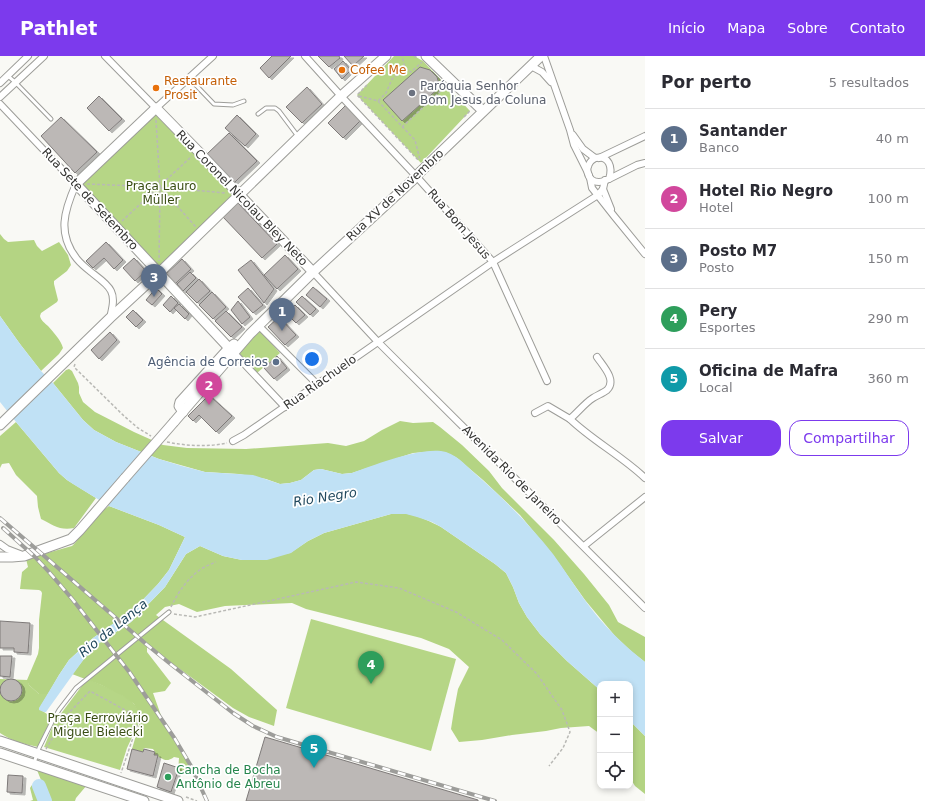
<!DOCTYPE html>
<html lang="pt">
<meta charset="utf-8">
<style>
:root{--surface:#fff;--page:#f2f2f3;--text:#2b2b33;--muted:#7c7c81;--line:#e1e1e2;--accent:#7c3aed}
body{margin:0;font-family:"DejaVu Sans",sans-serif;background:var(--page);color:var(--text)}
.controls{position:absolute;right:12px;bottom:12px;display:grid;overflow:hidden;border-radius:8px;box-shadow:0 2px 6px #0003}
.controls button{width:36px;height:36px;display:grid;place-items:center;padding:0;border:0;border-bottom:1px solid var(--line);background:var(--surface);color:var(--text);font:20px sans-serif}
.you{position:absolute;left:312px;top:303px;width:14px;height:14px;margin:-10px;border:3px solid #fff;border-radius:50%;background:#1a73e8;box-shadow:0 0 0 6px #1a73e833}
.badge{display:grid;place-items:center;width:26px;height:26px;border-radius:50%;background:var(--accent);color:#fff;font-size:13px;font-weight:700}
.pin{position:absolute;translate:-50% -33px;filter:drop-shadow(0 1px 2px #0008)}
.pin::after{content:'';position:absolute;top:21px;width:14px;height:12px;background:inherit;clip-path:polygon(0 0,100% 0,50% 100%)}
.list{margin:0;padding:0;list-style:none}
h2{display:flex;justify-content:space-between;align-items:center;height:52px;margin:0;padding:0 16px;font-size:17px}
h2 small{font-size:13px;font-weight:400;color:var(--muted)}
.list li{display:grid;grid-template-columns:26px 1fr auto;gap:12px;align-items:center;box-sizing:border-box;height:60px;padding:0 16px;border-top:1px solid var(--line)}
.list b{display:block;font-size:15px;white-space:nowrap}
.list p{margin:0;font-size:13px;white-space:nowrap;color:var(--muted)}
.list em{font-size:13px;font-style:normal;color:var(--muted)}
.actions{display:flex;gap:8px;padding:12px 16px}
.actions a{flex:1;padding:9px 0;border:1px solid var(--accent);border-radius:12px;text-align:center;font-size:14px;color:var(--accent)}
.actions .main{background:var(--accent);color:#fff}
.icon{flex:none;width:22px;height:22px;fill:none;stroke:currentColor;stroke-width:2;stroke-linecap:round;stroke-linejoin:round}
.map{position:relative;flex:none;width:645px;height:745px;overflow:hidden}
header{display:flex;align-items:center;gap:24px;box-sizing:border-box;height:56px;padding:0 20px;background:var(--accent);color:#fff}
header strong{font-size:19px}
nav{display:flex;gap:22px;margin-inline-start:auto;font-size:14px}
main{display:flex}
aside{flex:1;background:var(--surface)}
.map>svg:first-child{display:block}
</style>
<header>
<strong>Pathlet</strong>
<nav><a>Início</a><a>Mapa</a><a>Sobre</a><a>Contato</a></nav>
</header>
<main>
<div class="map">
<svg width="645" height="745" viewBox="0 0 645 745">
<defs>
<filter id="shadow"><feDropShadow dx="3" dy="2" stdDeviation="0" flood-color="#0004"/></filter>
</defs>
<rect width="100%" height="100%" fill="#f9f9f5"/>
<g fill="#b6d686">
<path d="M394,0H414L423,5L470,55L421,107L357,39Z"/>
<path d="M157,52L238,138L159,216L78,128Z"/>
<path d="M260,275L280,297L257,317L238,296Z"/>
<path d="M311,563L456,603L431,695L286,652Z"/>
<path d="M0,623L28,624L29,629L39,638H48L39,653L52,661L38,691C24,688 12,685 0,677Z"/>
<path d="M87,623C99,628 126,638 134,648C137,651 139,658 141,662L127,692L120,714L44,691L54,667Z"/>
</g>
<g fill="#b4d483">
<path d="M0,178L4,183L8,186L34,184L37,190L42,195L59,186L68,199L71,209L67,215L54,225V228L58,244L57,246L41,257L40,260C41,265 45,267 48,270C53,276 61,284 63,292L59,298L41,315L20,288L0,260Z"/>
<path d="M69,313L72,315L78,327L79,331V337L83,346L95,356L134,376L163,389L187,392L246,393L328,387L346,390L364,385L382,374L400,365L413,367L433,366L440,371L462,389L489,415L502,432L554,484L584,518L609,549L618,566L645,581V606L632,596L615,580L585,544L553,499L520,459L483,424L457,402L447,397L437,395L413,397L352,417L342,418L321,413L314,414L301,424L290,427L280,428L266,423L239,418L205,416L159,403L116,386L94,374L83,364L53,327L66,314Z"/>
<path d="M16,366L59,417L67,424L96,442L74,472C60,475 53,469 41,463L38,451L37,440L16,419L9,407L2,408L0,412V380Z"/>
<path d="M109,450L159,469L185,481L169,514L158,528L134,553L93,582L69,604L59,619L48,638H39L29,629L27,624L38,598L39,592V564L42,537L41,535L39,534L20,533L22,516L28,511L26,503L72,490L75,487L97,459Z"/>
<path d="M391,458C397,458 403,457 408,458C420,460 431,466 441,471L495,508L506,517L513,531L519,547L527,561L540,578L567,605L600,634V678L589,670L561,672L546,675L512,679L482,684L459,686L451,673L454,654L458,633L469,611L449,593L421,582L306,553L292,547L225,550L197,556L179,548L165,551L156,559L231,613L277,654L274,670L249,661L233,652L169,605L147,587V596L171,627L165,635L153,637L163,665L191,710L189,716L185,718L178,717L179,702L174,701C165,708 162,701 154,699L155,696L153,693L144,692L143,696L132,693L141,662L134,648L123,640L101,629L72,618L84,603L98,588L131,566L165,531L186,498L200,490L223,500L242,504L290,497L308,485L324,477Z"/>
<path d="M630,665L645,680V738L635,730L630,722Z"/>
<path d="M37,714L87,729L76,742L75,745H30L33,744L30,732L32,729L38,730L41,724Z"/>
</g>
<path fill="#c0e1f5" d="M0,260L20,288L41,315L53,327L83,364L94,374L116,386L159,403L182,410L205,416L253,419L280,428L290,427L301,424L314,414L321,413L342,418L352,417C375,409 422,390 446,396C459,400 469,413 479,421C506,445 531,470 553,498C564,513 573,528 584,543C601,567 622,588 645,606V680L630,665V628H600V634L567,605L540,578L527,561L519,547L513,531L506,517L495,508L441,471L432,466L417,461L406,458H391L324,477L308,485L291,497L267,504H242L223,500L200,490L186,498L165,531L131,566L98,588L84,603L46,656H44L39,654V652L59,619L69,604L93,582L134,553L158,528L169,514L185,481L159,469L109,450L73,428L67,424L59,417L16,366L0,346Z"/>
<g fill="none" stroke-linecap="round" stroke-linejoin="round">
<path stroke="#c0e1f5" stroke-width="14" d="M39,730L45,745"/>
</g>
<g fill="#bcb8b6" stroke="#7e7a79" filter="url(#shadow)">
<path d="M272,0H291L269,22L260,12Z"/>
<path d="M318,0H339L340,2L329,11Z"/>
<path d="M344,0H364L353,10Z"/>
<path d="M343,5L351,14L342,23L334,13Z"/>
<path d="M420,11L430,14L437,21L440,31L402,65L383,44Z"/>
<path d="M307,31L322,48L302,67L286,51Z"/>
<path d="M99,40L122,63L109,75L87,52Z"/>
<path d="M346,49L361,64L343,82L328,67Z"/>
<path d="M237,59L256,78L245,90L225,72Z"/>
<path d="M61,61L97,96L75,117L41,80Z"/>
<path d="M229,77L257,105L234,127L207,98Z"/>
<path d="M238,147L277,188L262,202L223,161Z"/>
<path d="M106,186L123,204L114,213L104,202L93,212L86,205Z"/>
<path d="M285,199L298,213L277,233L264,219Z"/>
<path d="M134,202L146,215L135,225L123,212Z"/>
<path d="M182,203L191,213L175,228L166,218Z"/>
<path d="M251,204L274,233L264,247L238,214Z"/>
<path d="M190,216L196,222L183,235L177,228Z"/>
<path d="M199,223L210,235L197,247L186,236Z"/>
<path d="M313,231L327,243L320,251L306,239Z"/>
<path d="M156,232L162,238L152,249L146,244Z"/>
<path d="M248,232L263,249L253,257L238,241Z"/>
<path d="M212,236L226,251L213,263L199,249Z"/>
<path d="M171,240L178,247L170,256L163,249Z"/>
<path d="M302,240L316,253L310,259L296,246Z"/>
<path d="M238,245L250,261L242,268L231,254Z"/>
<path d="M179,248L189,258L185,263L174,252Z"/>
<path d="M295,249L305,259L296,267L286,257Z"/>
<path d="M133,254L143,264L136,271L126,261Z"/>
<path d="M226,255L242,271L231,281L215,265Z"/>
<path d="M279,261L296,279L285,289L268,271Z"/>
<path d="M110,276L117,284L99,303L91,294Z"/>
<path d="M277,300L287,312L274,323L264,312Z"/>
<path d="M209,339L232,360L216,376L199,359L193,365L188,360Z"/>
<path d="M0,565L30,567L28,597L14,596V592H0Z"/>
<path d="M0,600H12L10,621L0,620Z"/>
<circle cx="11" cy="634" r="11"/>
<path d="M265,681L478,744V745H246Z"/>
<path d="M132,693L143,696L144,693L155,696L154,699H158L153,720L127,713Z"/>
<path d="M164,707L179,712L171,736L157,731Z"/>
<path d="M8,719L23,720L22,737L7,736Z"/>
</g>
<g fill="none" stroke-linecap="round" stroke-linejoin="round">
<defs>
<g id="lane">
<path d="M8,20L15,26L51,63"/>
<path d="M189,22L214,48L233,49L244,45"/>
<path d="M258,58L266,52H275L279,55L297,79"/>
<path d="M34,707L39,692L52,666L59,654L76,632L169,556"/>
</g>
<g id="street">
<path d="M105,0L156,52L213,0"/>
<path d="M305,0L341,40L416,120L493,206L547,325"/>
<path d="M544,0L570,74L574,89L589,119"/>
<path d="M531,10L542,16L551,26"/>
<path d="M0,27L28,0"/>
<path d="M0,41L44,0"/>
<path d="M0,48L76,128C64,155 57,178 77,203C81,208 86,212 91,216C96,220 108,228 111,235C115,243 112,253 110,262"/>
<path d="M573,79L583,93L595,102"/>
<path d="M595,102C609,99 613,111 609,123C606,124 603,126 599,126C586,126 583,109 595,102Z"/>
<path d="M599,102L645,80"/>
<path d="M590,122L592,132L614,160L645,198"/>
<path d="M609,123L637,109L645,107"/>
<path d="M603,133L611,153"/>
<path d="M313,216L378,286L645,552"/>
<path d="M258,269L317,328"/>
<path d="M234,297L285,351"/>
<path d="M597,301C603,310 617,324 607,334C603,337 598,339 593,342C585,347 578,356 570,363C593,385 622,400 645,422"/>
<path d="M535,357L548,350L570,363"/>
<path d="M233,385L244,379L493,206L598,139L603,133L605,124"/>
<path d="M0,488L7,493L20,498"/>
<path d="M584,490L645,441"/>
</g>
<g id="secondary">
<path d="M426,0L483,55"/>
<path d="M229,292L76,128L156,52L198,95L313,216"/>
<path d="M183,356L179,350L180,346L229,292L234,288"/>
<path d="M174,366L250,278L313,216L415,122L416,120L541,0"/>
<path d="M0,369L110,262L161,215L341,40L386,0"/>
<path d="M0,501H12L24,500L71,483L80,474L125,422"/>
<path d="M0,685L178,745"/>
<path d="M0,697L144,745"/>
</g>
</defs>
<use href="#lane" stroke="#9d9d99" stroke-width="5"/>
<use href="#street" stroke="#9d9d99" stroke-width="8"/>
<use href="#secondary" stroke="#9d9d99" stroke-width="11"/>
<g stroke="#b9b9b5" stroke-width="1.5" stroke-dasharray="3 2" stroke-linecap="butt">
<path d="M414,0L418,2"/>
<path d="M405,12L411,16L422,6"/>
<path d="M367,29L357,39L419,105"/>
<path d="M359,40L378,45L386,37L392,23L405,12L402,0"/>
<path d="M378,45L415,84L420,104"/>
<path d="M464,61L470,55V54"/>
<path d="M156,64L160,131L159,205"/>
<path d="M402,71L446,30"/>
<path d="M87,128L160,131L225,137"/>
<path d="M160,131L196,171"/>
<path d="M122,165L192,100"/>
<path d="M75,308L74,311L76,313L124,360L138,372L151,380"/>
<path d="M167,386C187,390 208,391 227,387"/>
<path d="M171,551C178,536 188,522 201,513C206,510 211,508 216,506"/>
<path d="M174,558L195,561L356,526L399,532L456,556L502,584L537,618L562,654L570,676L563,692L549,710"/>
<path d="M46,693L64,662L90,635L136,660L138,667L121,717"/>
<path d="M186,741L197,745"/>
</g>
<use href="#lane" stroke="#fff" stroke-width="3"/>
<use href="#street" stroke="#fff" stroke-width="6"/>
<use href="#secondary" stroke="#fff" stroke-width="9"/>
<defs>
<g id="rail">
<path d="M0,462L35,492L146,588L168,606L233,657L253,670L277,681L495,745"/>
<path d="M3,472L34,500L49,516L73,544L130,617L175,683L191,710L207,745"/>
</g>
</defs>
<use href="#rail" stroke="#9d9d9a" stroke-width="4"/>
<use href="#rail" stroke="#fff" stroke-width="2.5" stroke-dasharray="8" stroke-linecap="butt"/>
<defs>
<path id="secondary-bridge" d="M125,422L174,366"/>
</defs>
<use href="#secondary-bridge" stroke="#9d9d99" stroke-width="11" stroke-linecap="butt"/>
<use href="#secondary-bridge" stroke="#fff" stroke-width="9"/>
</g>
<g fill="#e8710a" stroke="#fff" stroke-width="1.5">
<circle cx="342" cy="14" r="4"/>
<circle cx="156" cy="32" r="4"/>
</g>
<circle fill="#6b7280" stroke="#fff" stroke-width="1.5" cx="412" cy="37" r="4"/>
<circle fill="#5c6f8a" stroke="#fff" stroke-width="1.5" cx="276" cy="306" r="4"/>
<circle fill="#2e9e5b" stroke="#fff" stroke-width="1.5" cx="168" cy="721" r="4"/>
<g text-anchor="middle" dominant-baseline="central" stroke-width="3.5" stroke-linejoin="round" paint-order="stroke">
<g font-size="12" fill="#c56008" stroke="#fff" text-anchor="start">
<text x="350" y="14">Cofee Me</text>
<text x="164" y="25">Restaurante<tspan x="164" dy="14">Prosit</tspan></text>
</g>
<g font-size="12" fill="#5b616d" stroke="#fff" text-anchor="start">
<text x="420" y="30">Paróquia Senhor<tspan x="420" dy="14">Bom Jesus da Coluna</tspan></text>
</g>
<g font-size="12" fill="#394d13" stroke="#fff">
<text x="161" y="130">Praça Lauro<tspan x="161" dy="14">Müller</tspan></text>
<text x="98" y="662">Praça Ferroviário<tspan x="98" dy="14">Miguel Bielecki</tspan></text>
</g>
<g font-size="12" fill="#343432" stroke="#fff">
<text transform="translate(395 139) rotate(-43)">Rua XV de Novembro</text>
<text transform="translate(242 142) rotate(46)">Rua Coronel Nicolau Bley Neto</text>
<text transform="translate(90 143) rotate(47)">Rua Sete de Setembro</text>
<text transform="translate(459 168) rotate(49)">Rua Bom Jesus</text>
<text transform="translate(320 326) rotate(-35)">Rua Riachuelo</text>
<text transform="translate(512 419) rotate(45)">Avenida Rio de Janeiro</text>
</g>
<g font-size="12" fill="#4e5e75" stroke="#fff" text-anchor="end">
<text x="268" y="306">Agência de Correios</text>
</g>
<g font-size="12" fill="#27864d" stroke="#fff" text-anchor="start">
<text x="176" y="714">Cancha de Bocha<tspan x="176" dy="14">Antônio de Abreu</tspan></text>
</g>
<g font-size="13" font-style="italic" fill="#22495e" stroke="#fff">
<text transform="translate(325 441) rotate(-9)">Rio Negro</text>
<text transform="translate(113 572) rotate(-39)">Rio da Lança</text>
</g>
</g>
</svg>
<div class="controls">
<button>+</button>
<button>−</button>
<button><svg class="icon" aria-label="locate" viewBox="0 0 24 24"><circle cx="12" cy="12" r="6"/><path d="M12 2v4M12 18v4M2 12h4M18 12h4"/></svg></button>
</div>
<div class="you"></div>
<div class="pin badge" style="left:282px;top:275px;background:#5c6f8a">1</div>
<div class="pin badge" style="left:209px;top:349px;background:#d1479c">2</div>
<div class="pin badge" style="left:154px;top:241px;background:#5c6f8a">3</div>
<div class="pin badge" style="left:371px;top:628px;background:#2e9e5b">4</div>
<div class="pin badge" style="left:314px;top:712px;background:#0f9aa8">5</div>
</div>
<aside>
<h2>Por perto<small>5 resultados</small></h2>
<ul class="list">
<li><span class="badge" style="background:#5c6f8a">1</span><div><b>Santander</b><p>Banco</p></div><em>40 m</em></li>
<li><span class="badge" style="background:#d1479c">2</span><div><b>Hotel Rio Negro</b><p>Hotel</p></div><em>100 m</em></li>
<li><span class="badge" style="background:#5c6f8a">3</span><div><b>Posto M7</b><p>Posto</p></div><em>150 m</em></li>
<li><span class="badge" style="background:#2e9e5b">4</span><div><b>Pery</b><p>Esportes</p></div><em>290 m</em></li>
<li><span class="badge" style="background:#0f9aa8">5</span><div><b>Oficina de Mafra</b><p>Local</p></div><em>360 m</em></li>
</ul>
<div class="actions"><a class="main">Salvar</a><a>Compartilhar</a></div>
</aside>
</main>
